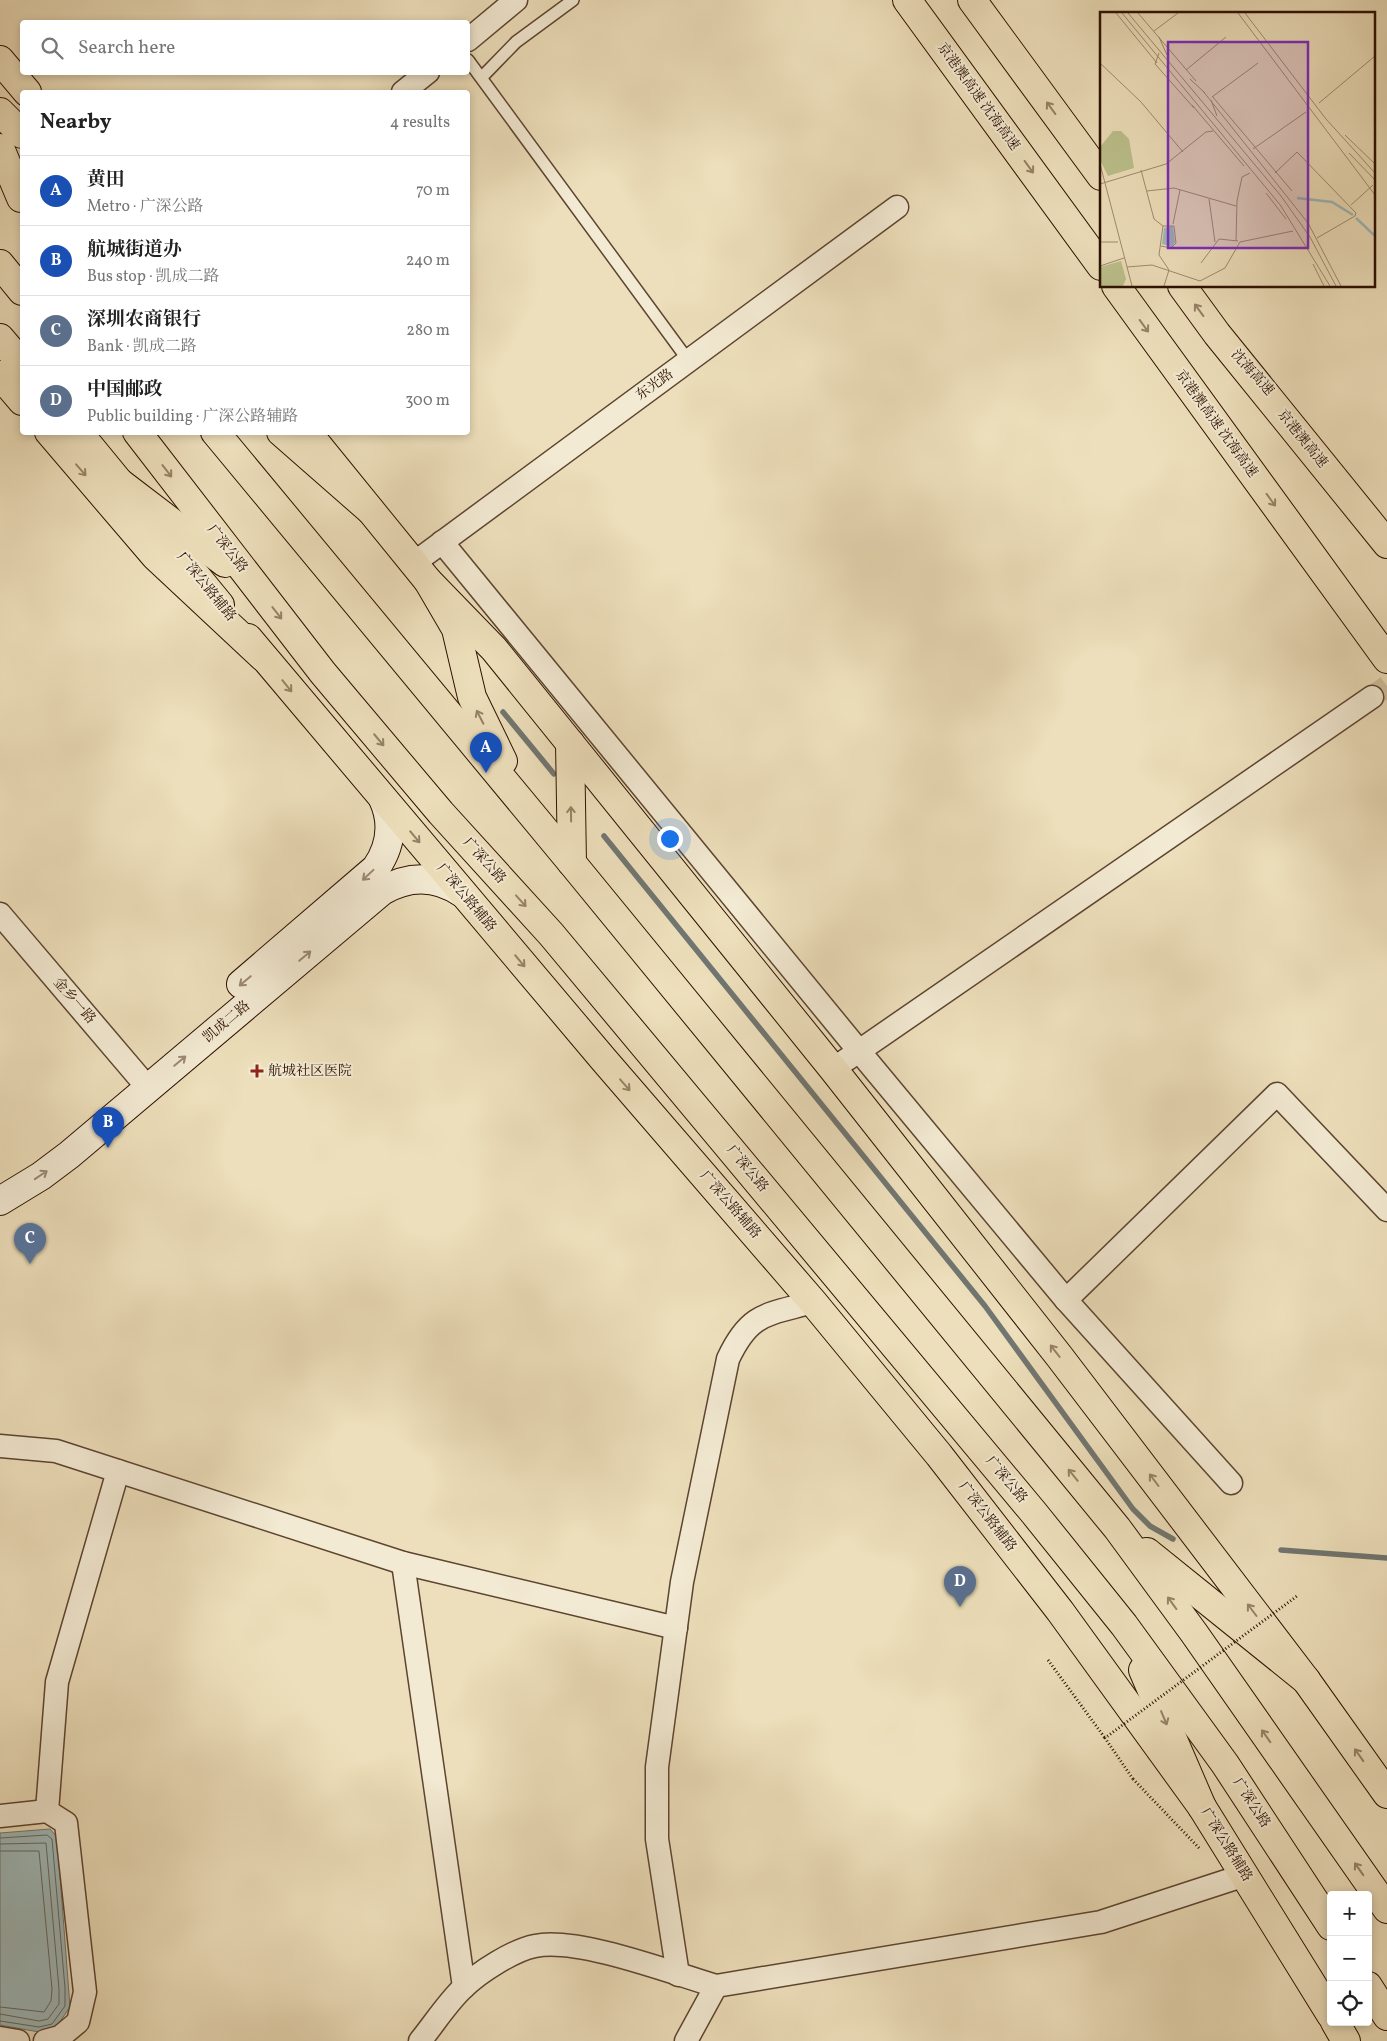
<!DOCTYPE html>
<meta charset="utf-8">
<style>
:root{--surface:#fff;--page:#f2f2f2;--text:#222;--muted:#767676;--line:#e0e0e0;--accent:#2563eb}
body{margin:0;font-family:Vollkorn,"Noto Serif SC",serif;background:var(--page);color:var(--text)}
.controls{position:absolute;right:15px;bottom:15px;display:grid;overflow:hidden;border-radius:5px;box-shadow:0 2px 8px #0003}
.controls button{width:45px;height:45px;display:grid;place-items:center;padding:0;border:0;border-bottom:1px solid var(--line);background:var(--surface);color:var(--text);font:25px sans-serif}
.you{position:absolute;left:669px;top:838px;width:18px;height:18px;margin:-12px;border:4px solid #fff;border-radius:50%;background:#1a73e8;box-shadow:0 0 0 8px #1a73e833}
.badge{display:grid;place-items:center;width:32px;height:32px;border-radius:50%;background:var(--accent);color:#fff;font-size:16px;font-weight:700}
.pin{position:absolute;translate:-50% -41px;filter:drop-shadow(0 1px 2px #0008)}
.pin::after{content:'';position:absolute;top:26px;width:18px;height:15px;background:inherit;clip-path:polygon(0 0,100% 0,50% 100%)}
.list{margin:0;padding:0;list-style:none}
h2{display:flex;justify-content:space-between;align-items:center;height:65px;margin:0;padding:0 20px;font-size:21px}
h2 small{font-size:16px;font-weight:400;color:var(--muted)}
.list li{display:grid;grid-template-columns:32px 1fr auto;gap:15px;align-items:center;box-sizing:border-box;height:70px;padding:0 20px;border-top:1px solid var(--line)}
.list b{display:block;font-size:19px;white-space:nowrap}
.list p{margin:0;font-size:16px;white-space:nowrap;color:var(--muted)}
.list em{font-size:16px;font-style:normal;color:var(--muted)}
.icon{flex:none;width:28px;height:28px;fill:none;stroke:currentColor;stroke-width:2;stroke-linecap:round;stroke-linejoin:round}
.map{position:relative;flex:none;width:1387px;height:2041px;overflow:hidden}
.search{position:absolute;background:var(--surface);box-shadow:0 2px 8px #0003;left:20px;top:20px;width:450px;height:55px;display:flex;align-items:center;gap:12px;box-sizing:border-box;padding:0 18px;border-radius:5px;color:var(--muted);font-size:19px}
.panel{position:absolute;background:var(--surface);box-shadow:0 2px 8px #0003;left:20px;top:90px;width:450px;height:345px;border-radius:5px}
.map>svg:first-child{display:block}
</style>
<div class="map">
<svg width="1387" height="2041" viewBox="0 0 1387 2041">
<rect width="100%" height="100%" fill="#eddfbb"/>
<filter id="stains"><feTurbulence type="fractalNoise" baseFrequency=".004" numOctaves="4"/><feColorMatrix values="0 0 0 0 .2 0 0 0 0 .09 0 0 0 0 .02 0 0 0 .5 -.17"/></filter>
<radialGradient id="worn" r=".72"><stop offset=".6" stop-color="#630" stop-opacity="0"/><stop offset="1" stop-color="#630" stop-opacity=".3"/></radialGradient>
<path fill="#9ebabb" stroke="#717671" d="M50,1829L57,1837L70,2007L55,2029L39,2032L0,2025V1833Z"/>
<g fill="none" stroke-linecap="round" stroke-linejoin="round">
<g stroke="#66655e" stroke-width="1">
<path d="M0,1838L47,1835L52,1839L65,1988V2006L52,2024L39,2027L0,2021"/>
<path d="M0,1844L46,1843L59,1989V2004L48,2019L39,2021L0,2014"/>
<path d="M0,1851H39L52,1989L51,2001L44,2012L0,2007"/>
</g>
<g stroke="#717671" stroke-width="5.5">
<path d="M503,712L554,774"/>
<path d="M604,836L985,1306L1133,1509L1150,1526L1173,1539"/>
<path d="M1281,1550L1387,1558"/>
</g>
<path stroke="#d0c09f" stroke-width="22" stroke-dasharray="22 11" stroke-linecap="butt" d="M1372,697L1387,686"/>
<defs>
<g id="lane">
<path d="M468,60L688,360"/>
<path d="M482,77L516,42L573,0"/>
</g>
<g id="street">
<path d="M468,40L516,0"/>
<path d="M403,92L428,72"/>
<path d="M442,542L859,1051L1066,1300L1231,1483"/>
<path d="M414,563L897,207"/>
<path d="M0,914L148,1088"/>
<path d="M833,1069L1372,697"/>
<path d="M1066,1300L1277,1094L1387,1210"/>
<path d="M0,1446L56,1451L403,1563L676,1628"/>
<path d="M403,1563L464,1987"/>
<path d="M47,1811L57,1682L118,1471"/>
<path d="M0,1816L47,1811L66,1823L85,1992L78,2022L60,2037L45,2041"/>
<path d="M678,1975L657,1839V1767L682,1582L728,1359C750,1312 767,1315 813,1302"/>
<path d="M0,2038L18,2041"/>
<path d="M420,2041C434,2024 447,2003 463,1988C479,1972 514,1950 535,1946C578,1937 672,1973 716,1986"/>
<path d="M686,2041L716,1986L1101,1922L1245,1875"/>
</g>
<g id="secondary">
<path d="M241,984L376,868C391,846 394,823 383,799"/>
<path d="M0,1201L41,1176L69,1155L382,891C409,875 436,875 462,893"/>
</g>
<g id="primary">
<path d="M0,60L27,92"/>
<path d="M0,338L22,364"/>
<path d="M78,432L220,605"/>
<path d="M307,432L428,581L494,649L833,1069L1059,1356L1306,1680L1387,1794"/>
<path d="M248,638L604,1060L813,1302L939,1455L1060,1611L1202,1807L1331,2015"/>
<path d="M1335,2022L1346,2041"/>
</g>
<g id="highway">
<path d="M907,0L1101,266"/>
<path d="M972,0L1101,176"/>
<path d="M0,112L22,134"/>
<path d="M0,148L21,198"/>
<path d="M0,264L22,291"/>
<path d="M1116,286L1387,659"/>
<path d="M1182,286L1217,334L1387,544"/>
<path d="M0,375L22,401"/>
<path d="M49,432L155,556L263,657"/>
<path d="M137,432L323,673L441,813L551,934L1034,1513L1124,1625L1225,1764L1331,1926"/>
<path d="M215,432L572,863L1117,1528L1194,1633L1387,1909"/>
<path d="M281,432L370,510"/>
<path d="M119,482L225,563"/>
<path d="M428,581L456,629L472,697L503,761"/>
<path d="M570,743L572,863"/>
<path d="M1147,1552L1306,1680"/>
<path d="M1143,1670L1202,1807"/>
<path d="M1368,1986L1387,2016"/>
</g>
</defs>
<use href="#lane" stroke="#5d4430" stroke-width="14"/>
<use href="#street" stroke="#5d4430" stroke-width="25"/>
<use href="#secondary" stroke="#2d1001" stroke-width="30"/>
<use href="#primary" stroke="#2d1001" stroke-width="30"/>
<use href="#highway" stroke="#2d1001" stroke-width="30"/>
<g stroke="#2d1001" stroke-width="3" stroke-dasharray="1 2.5" stroke-linecap="butt">
<path d="M1048,1660L1105,1738"/>
<path d="M1133,1779L1200,1849"/>
</g>
<use href="#lane" stroke="#f3ead3" stroke-width="11"/>
<use href="#street" stroke="#f3ead3" stroke-width="22"/>
<use href="#secondary" stroke="#f3ead3" stroke-width="28"/>
<use href="#primary" stroke="#eddfbb" stroke-width="28"/>
<use href="#highway" stroke="#eddfbb" stroke-width="28"/>
<path stroke="#2d1001" stroke-width="3" stroke-dasharray="1 2.5" stroke-linecap="butt" d="M1133,1779L1105,1738L1297,1596"/>
</g>
<defs><path id="oneway-shaft" d="M-6 0H5M1.5-3L5.5 0L1.5 3" fill="none" stroke-width="1.6" stroke-linecap="round" stroke-linejoin="round" transform="scale(1.25)"/></defs>
<g stroke="#978267">
<use href="#oneway-shaft" transform="translate(1051 108) rotate(-126)"/>
<use href="#oneway-shaft" transform="translate(1029 167) rotate(54)"/>
<use href="#oneway-shaft" transform="translate(1199 310) rotate(-126)"/>
<use href="#oneway-shaft" transform="translate(1144 326) rotate(54)"/>
<use href="#oneway-shaft" transform="translate(81 470) rotate(49)"/>
<use href="#oneway-shaft" transform="translate(167 471) rotate(52)"/>
<use href="#oneway-shaft" transform="translate(1271 500) rotate(54)"/>
<use href="#oneway-shaft" transform="translate(277 613) rotate(52)"/>
<use href="#oneway-shaft" transform="translate(287 686) rotate(51)"/>
<use href="#oneway-shaft" transform="translate(480 717) rotate(-117)"/>
<use href="#oneway-shaft" transform="translate(379 740) rotate(50)"/>
<use href="#oneway-shaft" transform="translate(571 814) rotate(-91)"/>
<use href="#oneway-shaft" transform="translate(415 837) rotate(50)"/>
<use href="#oneway-shaft" transform="translate(521 901) rotate(48)"/>
<use href="#oneway-shaft" transform="translate(520 961) rotate(50)"/>
<use href="#oneway-shaft" transform="translate(625 1085) rotate(49)"/>
<use href="#oneway-shaft" transform="translate(1055 1351) rotate(-128)"/>
<use href="#oneway-shaft" transform="translate(1073 1475) rotate(-129)"/>
<use href="#oneway-shaft" transform="translate(1154 1480) rotate(-127)"/>
<use href="#oneway-shaft" transform="translate(1172 1603) rotate(-126)"/>
<use href="#oneway-shaft" transform="translate(1252 1610) rotate(-127)"/>
<use href="#oneway-shaft" transform="translate(1164 1718) rotate(67)"/>
<use href="#oneway-shaft" transform="translate(1266 1736) rotate(-125)"/>
<use href="#oneway-shaft" transform="translate(1359 1755) rotate(-125)"/>
<use href="#oneway-shaft" transform="translate(1359 1869) rotate(-125)"/>
</g>
<g stroke="#9a8874">
<use href="#oneway-shaft" transform="translate(368 875) rotate(137)"/>
<use href="#oneway-shaft" transform="translate(305 956) rotate(-40)"/>
<use href="#oneway-shaft" transform="translate(245 981) rotate(140)"/>
<use href="#oneway-shaft" transform="translate(180 1061) rotate(-40)"/>
<use href="#oneway-shaft" transform="translate(41 1175) rotate(-34)"/>
</g>
<path fill="#8f2418" stroke="#f3ead3" stroke-width="2" d="M254.5 1063.5h5v5h5v5h-5v5h-5v-5h-5v-5h5z"/>
<g text-anchor="middle" dominant-baseline="central" stroke-width="4" stroke-linejoin="round" paint-order="stroke">
<g font-size="14" fill="#2d1001" stroke="#f3ead3">
<text transform="translate(978 97) rotate(54)">京港澳高速 沈海高速</text>
<text transform="translate(1252 373) rotate(48)">沈海高速</text>
<text transform="translate(655 385) rotate(-36)">东光路</text>
<text transform="translate(1216 424) rotate(54)">京港澳高速 沈海高速</text>
<text transform="translate(1302 439) rotate(51)">京港澳高速</text>
<text transform="translate(227 549) rotate(52)">广深公路</text>
<text transform="translate(206 587) rotate(51)">广深公路辅路</text>
<text transform="translate(484 861) rotate(48)">广深公路</text>
<text transform="translate(466 898) rotate(50)">广深公路辅路</text>
<text transform="translate(74 1001) rotate(49)">金乡一路</text>
<text transform="translate(227 1022) rotate(-40)">凯成二路</text>
<text transform="translate(747 1169) rotate(50)">广深公路</text>
<text transform="translate(730 1205) rotate(49)">广深公路辅路</text>
<text transform="translate(1006 1480) rotate(50)">广深公路</text>
<text transform="translate(987 1517) rotate(52)">广深公路辅路</text>
<text transform="translate(1251 1803) rotate(57)">广深公路</text>
<text transform="translate(1226 1845) rotate(58)">广深公路辅路</text>
</g>
<g font-size="14" fill="#2d1001" stroke="#f3ead3" text-anchor="start">
<text x="268" y="1071">航城社区医院</text>
</g>
</g>
<g transform="translate(1100 12)">
<rect width="275" height="275" fill="#eddfbb"/>
<path d="M13,119H21L29,127L34,156L8,164L0,148V135ZM21,249L26,267L23,274H0V255Z" fill="#bcc18d"/>
<path d="M73,214L75,230L72,235L62,232L64,216Z" fill="#9ebabb"/>
<path fill="none" stroke="#9ebabb" stroke-width="2.5" d="M197,186L232,190L253,203M256,206L275,224"/>
<path fill="none" stroke="#a08c71" stroke-width="1" d="M16,1L57,51M22,1L181,194L230,274M28,1L181,184L210,225L236,274M38,1L96,69M138,1L275,183M145,1L226,107L275,161M54,19L78,1M59,25L67,43M59,41L55,52L94,96M0,51L41,90L83,140M86,58L126,25M90,67L105,81M103,79L208,211L241,274M112,84L192,179M112,85L158,51M111,88L117,104M219,91L275,44M92,93L144,154M245,123L275,152M153,137L206,100M249,141L275,168M0,152L32,274M41,158L54,207L63,214L59,243L69,258L64,274M175,161L197,140L256,201L255,204L217,226M0,172L66,152L106,120L113,119M47,179L74,176L136,194M166,181L186,207M109,187L115,230M251,193L273,173M73,212L80,178M136,229L137,189L142,165L150,161M0,230H18M61,234L71,236L76,231L74,214H63M101,251L119,227L138,229M213,252L224,274M0,254L24,246M27,255L52,253L100,269L125,256L140,230L193,219"/>
<path fill="#7b2cbf" fill-opacity="0.15" stroke="#7b2cbf" stroke-width="2.5" d="M68,30H208V236H68Z"/>
<rect width="275" height="275" fill="none" stroke="#2d1001" stroke-width="2.5"/>
</g>
<rect width="100%" height="100%" filter="url(#stains)"/>
<rect width="100%" height="100%" fill="url(#worn)"/>
</svg>
<div class="controls">
<button>+</button>
<button>−</button>
<button><svg class="icon" aria-label="locate" viewBox="0 0 24 24"><circle cx="12" cy="12" r="6"/><path d="M12 2v4M12 18v4M2 12h4M18 12h4"/></svg></button>
</div>
<div class="you"></div>
<div class="pin badge" style="left:486px;top:773px;background:#1a4fb4">A</div>
<div class="pin badge" style="left:108px;top:1148px;background:#1a4fb4">B</div>
<div class="pin badge" style="left:30px;top:1264px;background:#5c6f8a">C</div>
<div class="pin badge" style="left:960px;top:1607px;background:#5c6f8a">D</div>
<div class="search"><svg class="icon" aria-label="search" viewBox="0 0 24 24"><circle cx="10" cy="10" r="6"/><path d="M15 15l6 6"/></svg>Search here</div>
<section class="panel">
<h2>Nearby<small>4 results</small></h2>
<ul class="list">
<li><span class="badge" style="background:#1a4fb4">A</span><div><b>黄田</b><p>Metro · 广深公路</p></div><em>70 m</em></li>
<li><span class="badge" style="background:#1a4fb4">B</span><div><b>航城街道办</b><p>Bus stop · 凯成二路</p></div><em>240 m</em></li>
<li><span class="badge" style="background:#5c6f8a">C</span><div><b>深圳农商银行</b><p>Bank · 凯成二路</p></div><em>280 m</em></li>
<li><span class="badge" style="background:#5c6f8a">D</span><div><b>中国邮政</b><p>Public building · 广深公路辅路</p></div><em>300 m</em></li>
</ul>
</section>
</div>
